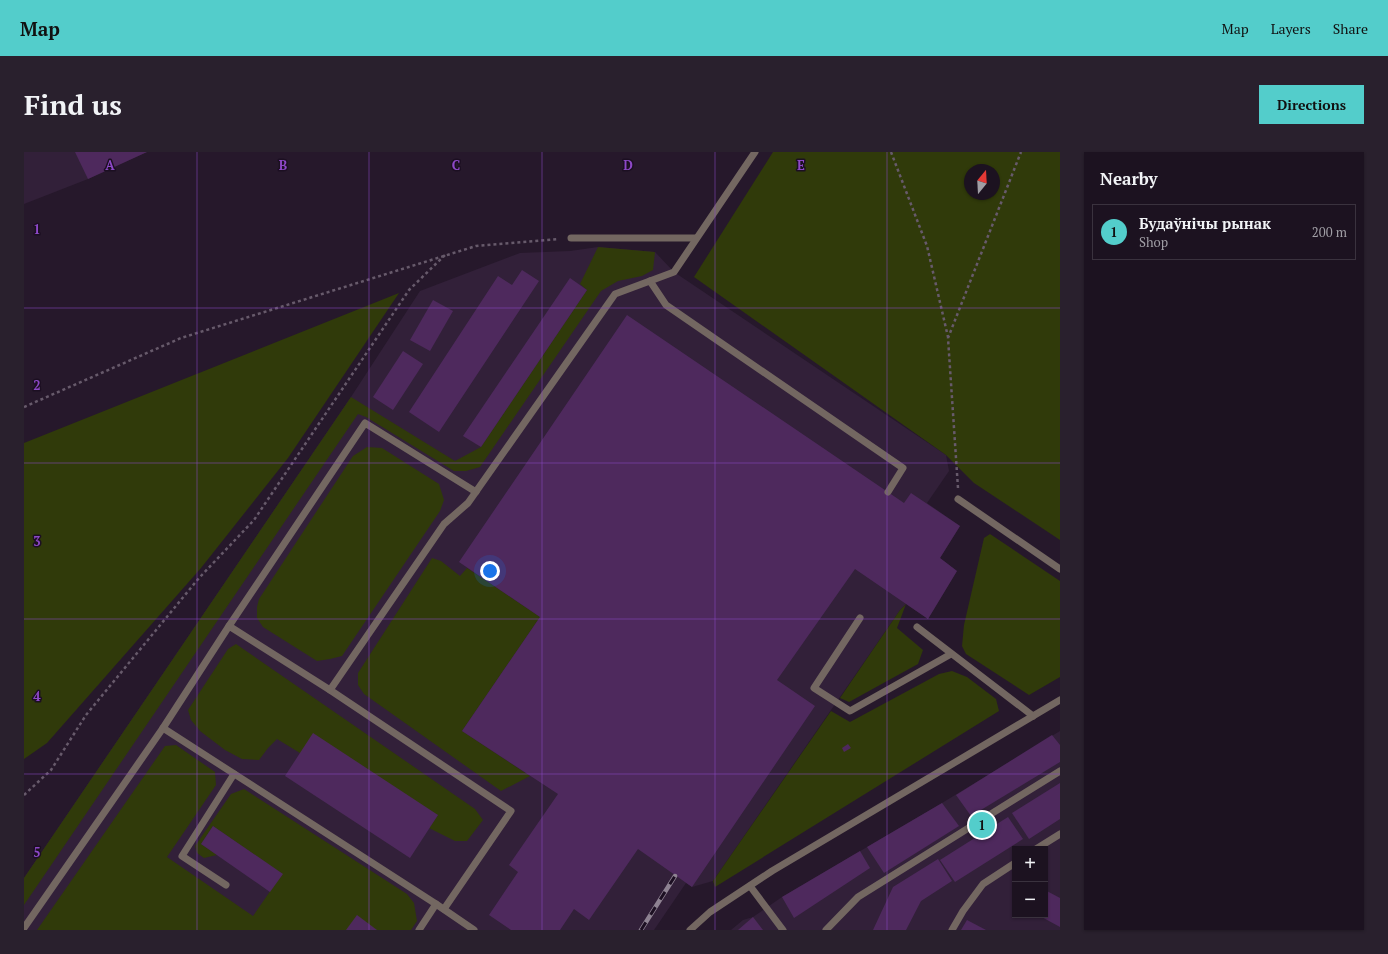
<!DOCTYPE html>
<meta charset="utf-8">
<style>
:root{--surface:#1c1220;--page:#29202d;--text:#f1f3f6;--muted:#a09ea5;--line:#3a323e;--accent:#53cdcb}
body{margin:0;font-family:"PT Serif",serif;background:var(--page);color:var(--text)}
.controls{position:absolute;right:12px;bottom:12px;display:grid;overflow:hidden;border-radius:0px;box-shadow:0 1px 3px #0004}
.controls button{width:36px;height:36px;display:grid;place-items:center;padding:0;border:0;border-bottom:1px solid var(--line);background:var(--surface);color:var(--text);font:20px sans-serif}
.compass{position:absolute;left:940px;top:12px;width:36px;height:36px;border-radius:50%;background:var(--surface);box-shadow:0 1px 3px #0004;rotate:18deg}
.you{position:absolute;left:466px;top:419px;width:14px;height:14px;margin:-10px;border:3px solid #fff;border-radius:50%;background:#1a73e8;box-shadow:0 0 0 6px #1a73e833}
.badge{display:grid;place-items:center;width:26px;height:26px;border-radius:50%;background:var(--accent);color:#111;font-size:13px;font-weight:700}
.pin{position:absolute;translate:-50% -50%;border:2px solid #fff;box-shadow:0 1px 4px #0006}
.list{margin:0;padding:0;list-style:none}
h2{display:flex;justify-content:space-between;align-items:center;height:52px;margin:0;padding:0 16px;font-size:17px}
h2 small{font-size:13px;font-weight:400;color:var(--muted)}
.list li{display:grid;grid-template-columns:26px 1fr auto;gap:12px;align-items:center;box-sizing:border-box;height:56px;margin:0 8px 8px;padding:0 8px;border:1px solid var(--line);border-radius:0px}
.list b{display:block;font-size:15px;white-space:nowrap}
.list p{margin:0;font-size:13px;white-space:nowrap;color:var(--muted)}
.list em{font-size:13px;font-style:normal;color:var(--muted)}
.map{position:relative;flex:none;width:1036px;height:778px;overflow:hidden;border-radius:0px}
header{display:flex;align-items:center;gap:24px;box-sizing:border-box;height:56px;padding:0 20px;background:var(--accent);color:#111}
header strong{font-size:19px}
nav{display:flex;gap:22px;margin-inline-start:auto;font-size:14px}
.intro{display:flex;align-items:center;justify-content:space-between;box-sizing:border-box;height:96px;padding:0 24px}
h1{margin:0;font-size:28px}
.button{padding:10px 18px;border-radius:0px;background:var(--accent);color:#111;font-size:14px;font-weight:700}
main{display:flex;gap:24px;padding:0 24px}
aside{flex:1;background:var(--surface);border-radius:0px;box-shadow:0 1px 3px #0004}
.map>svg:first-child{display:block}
</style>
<header>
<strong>Map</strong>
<nav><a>Map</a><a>Layers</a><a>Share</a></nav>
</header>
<div class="intro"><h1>Find us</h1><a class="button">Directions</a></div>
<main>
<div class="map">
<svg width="1036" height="778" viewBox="0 0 1036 778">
<rect width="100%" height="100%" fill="#26182b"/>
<g fill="#322039" fill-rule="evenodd">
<path d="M0,0H123L64,27L0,52Z"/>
<path d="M574,95L631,100L650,120L922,303L925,319L903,351L936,374L916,406L933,419L904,467L882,452L876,458L689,729L668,735L662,731L630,778H0V726L327,245L396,139L496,101L546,99Z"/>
<path d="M1036,579V778H707L719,768L729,765L758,745L918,651ZM991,697H1021V763H991Z"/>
</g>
<g fill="#303a0a" fill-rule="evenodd">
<path d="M749,0H1036V388L950,331L922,303L670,125ZM946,18H970V42H946Z"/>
<path d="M574,95L631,100L629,118L618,124L594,129L577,139L456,315L442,319H430L342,265L334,262L0,753V726L327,245L431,309L457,295L563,138L556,132Z"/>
<path d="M375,141L264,306L177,416L23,591L0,607V291Z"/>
<path d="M343,295L358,296L415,332L420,348L416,359L318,504L306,507L293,509L239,475L233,466V455L235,447L329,304Z"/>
<path d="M966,382L1036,429V525L1005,543L942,502L938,494L940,473L960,386Z"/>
<path d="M408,406L417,409L436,424L443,416L516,465L438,579L506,624L477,639L340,542L334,533V521Z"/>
<path d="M882,452L873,476L899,498L894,512L825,550L816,546L876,458Z"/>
<path d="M212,492L451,657L459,668L443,689H431L405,676L414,663L276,601L253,587L244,596L235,608L218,607L201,598L176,579L167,568L164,558L204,497Z"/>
<path d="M928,519L943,525L972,547L975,559L691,735L689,729L807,559L826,570L915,522Z"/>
<path d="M152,593L191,620L192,633L143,705L229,764L258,722L189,674L177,692L193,703L180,706L173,701L171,694L207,642L220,637L383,742L390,751L393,769L387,778H13L141,594Z"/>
</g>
<g fill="#4e295d">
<path d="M51,0H123L64,27Z"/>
<path d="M498,118L515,129L415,280L385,260L474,124L488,133Z"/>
<path d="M546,126L563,138L457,295L439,284Z"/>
<path d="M409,148L429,159L406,199L386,188Z"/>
<path d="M603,163L880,351L887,341L936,374L916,406L933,419L904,467L831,417L753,528L791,554L668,735L614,697L565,768L550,757L536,778H487L465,763L494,720L485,713L534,642L438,579L516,465L435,410Z"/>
<path d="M379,199L399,212L369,258L349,245Z"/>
<path d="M289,581L414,663L386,706L261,624Z"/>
<path d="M1028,583L1036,593V610L947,664L932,643Z"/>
<path d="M824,592L827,596L820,600L818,596Z"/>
<path d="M1036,631V667L1005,687L988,661Z"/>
<path d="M918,651L935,674L860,721L843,695Z"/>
<path d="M984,665L999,687L931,730L916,708Z"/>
<path d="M189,674L259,722L246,740L177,692Z"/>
<path d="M836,699L846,716L770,766L758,745Z"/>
<path d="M914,707L928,729L897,749L882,778H849L869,735Z"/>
<path d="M1021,738L1036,746V775L1014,763H1021Z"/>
<path d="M333,763L353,778H322Z"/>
<path d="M729,765L739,778H714Z"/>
<path d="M943,768L962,778H937Z"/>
</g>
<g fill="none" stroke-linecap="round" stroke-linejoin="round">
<g stroke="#675a6b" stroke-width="2.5" stroke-dasharray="3 3" stroke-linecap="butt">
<path d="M867,0L903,94L924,185"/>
<path d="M0,255L157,186L452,94L534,87"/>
<path d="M934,336L924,186L997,0"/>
<path d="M0,643L27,618L62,563L175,426L230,368L385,138L421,103"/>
</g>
<g stroke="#736761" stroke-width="7">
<path d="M547,86H672"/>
<path d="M626,129L642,153L879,316L864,340"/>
<path d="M934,347L1036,417"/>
<path d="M836,466L790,536L826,559L927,502"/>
<path d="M205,474L341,271L452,340"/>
<path d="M893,475L1009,564"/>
<path d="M139,576L412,752"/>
<path d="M1012,697L1036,682"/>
<path d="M202,733L158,704L210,622"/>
<path d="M726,734L759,778"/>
<path d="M420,757L487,659L306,538L420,372L444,351L591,142L650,120L731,0"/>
<path d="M0,776L139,576L205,474L306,538"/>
<path d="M395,778L412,752L450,778"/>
<path d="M666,778L686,760L748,719L1036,548"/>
<path d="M802,778L834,745L1036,619"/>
<path d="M928,778L939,759L959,732L991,711"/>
</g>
<defs>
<path id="rail" d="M617,778L651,724"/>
</defs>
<use href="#rail" stroke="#8e8292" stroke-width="4.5"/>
<use href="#rail" stroke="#1c0f22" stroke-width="3" stroke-dasharray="9" stroke-linecap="butt"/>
</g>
<path fill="none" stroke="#8d48c7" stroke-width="1" stroke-opacity="0.55" d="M173,0V778M345,0V778M518,0V778M691,0V778M863,0V778M0,156H1036M0,311H1036M0,467H1036M0,622H1036"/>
<g font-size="13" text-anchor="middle" font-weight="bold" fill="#8d48c7" stroke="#1c0f22" stroke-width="3" stroke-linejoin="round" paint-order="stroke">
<text x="86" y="18">A</text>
<text x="259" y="18">B</text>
<text x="432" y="18">C</text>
<text x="604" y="18">D</text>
<text x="777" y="18">E</text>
<text x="13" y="82">1</text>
<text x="13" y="238">2</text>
<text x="13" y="394">3</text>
<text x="13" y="549">4</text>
<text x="13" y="705">5</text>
</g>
</svg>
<div class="controls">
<button>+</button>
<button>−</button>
</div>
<svg class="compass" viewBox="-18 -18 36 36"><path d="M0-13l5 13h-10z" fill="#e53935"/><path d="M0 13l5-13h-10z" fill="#a09ea5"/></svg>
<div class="you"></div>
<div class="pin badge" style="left:958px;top:673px">1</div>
</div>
<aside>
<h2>Nearby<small></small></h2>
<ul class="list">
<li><span class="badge">1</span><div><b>Будаўнічы рынак</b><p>Shop</p></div><em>200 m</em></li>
</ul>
</aside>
</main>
